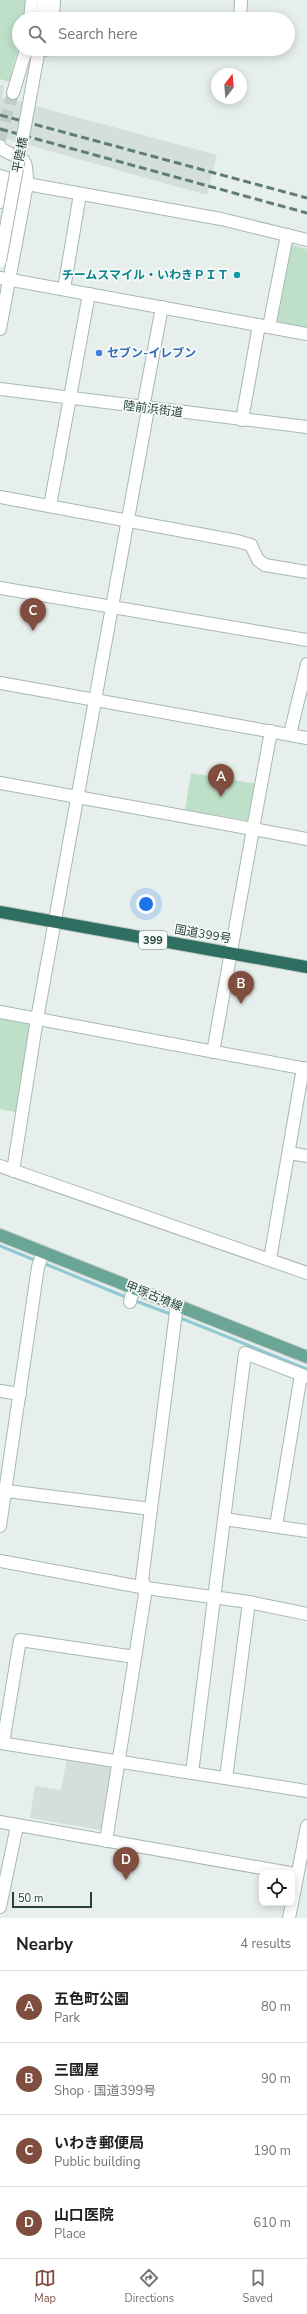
<!DOCTYPE html>
<meta charset="utf-8">
<style>
:root{--surface:#fff;--page:#f2f2f2;--text:#202124;--muted:#757577;--line:#e0e0e0;--accent:#7f4e3f}
body{margin:0;font-family:"Nunito Sans","Noto Sans JP",sans-serif;background:var(--page);color:var(--text)}
.controls{position:absolute;right:12px;bottom:12px;display:grid;overflow:hidden;border-radius:8px;box-shadow:0 2px 10px #0003}
.controls button{width:36px;height:36px;display:grid;place-items:center;padding:0;border:0;border-bottom:1px solid var(--line);background:var(--surface);color:var(--text);font:20px sans-serif}
.compass{position:absolute;left:211px;top:68px;width:36px;height:36px;border-radius:50%;background:var(--surface);box-shadow:0 2px 10px #0003;rotate:16deg}
.scale{position:absolute;left:12px;bottom:10px;width:80px;box-sizing:border-box;padding-left:4px;border:2px solid #24423a;border-top:0;font-size:11px;line-height:14px;white-space:nowrap;color:#24423a;-webkit-text-stroke:3px #f7fbf9;paint-order:stroke}
.you{position:absolute;left:146px;top:904px;width:14px;height:14px;margin:-10px;border:3px solid #fff;border-radius:50%;background:#1a73e8;box-shadow:0 0 0 6px #1a73e833}
.badge{display:grid;place-items:center;width:26px;height:26px;border-radius:50%;background:var(--accent);color:#fff;font-size:13px;font-weight:700}
.pin{position:absolute;translate:-50% -33px;filter:drop-shadow(0 1px 2px #0008)}
.pin::after{content:'';position:absolute;top:21px;width:14px;height:12px;background:inherit;clip-path:polygon(0 0,100% 0,50% 100%)}
.list{margin:0;padding:0;list-style:none}
h2{display:flex;justify-content:space-between;align-items:center;height:52px;margin:0;padding:0 16px;font-size:17px}
h2 small{font-size:13px;font-weight:400;color:var(--muted)}
.list li{display:grid;grid-template-columns:26px 1fr auto;gap:12px;align-items:center;box-sizing:border-box;height:72px;padding:0 16px;border-top:1px solid var(--line)}
.list b{display:block;font-size:15px;white-space:nowrap}
.list p{margin:0;font-size:13px;white-space:nowrap;color:var(--muted)}
.list em{font-size:13px;font-style:normal;color:var(--muted)}
.icon{flex:none;width:22px;height:22px;fill:none;stroke:currentColor;stroke-width:2;stroke-linecap:round;stroke-linejoin:round}
.map{position:relative;flex:none;width:307px;height:1918px;overflow:hidden}
.search{position:absolute;background:var(--surface);box-shadow:0 2px 10px #0003;left:12px;right:12px;top:12px;height:44px;display:flex;align-items:center;gap:10px;box-sizing:border-box;padding:0 14px;border-radius:22px;color:var(--muted);font-size:15px}
.sheet{height:340px;background:var(--surface)}
nav{display:flex;justify-content:space-around;align-items:center;box-sizing:border-box;height:56px;border-top:1px solid var(--line);background:var(--surface);font-size:11px;color:var(--muted)}
nav a{display:grid;justify-items:center;gap:2px}
nav .on{color:var(--accent)}
.map>svg:first-child{display:block}
</style>
<div class="map">
<svg width="307" height="1918" viewBox="0 0 307 1918">
<rect width="100%" height="100%" fill="#e6efeb"/>
<g fill="#d4dfda">
<path d="M0,85L4,86L2,97L217,155L207,195L0,137Z"/>
<path d="M67,1758L110,1765L113,1769L103,1827L100,1830L30,1818L35,1786L61,1790Z"/>
</g>
<g fill="#bfe0c8">
<path d="M0,0H28L25,19H19V45L9,82L0,79Z"/>
<path d="M289,244L307,249V329L276,322Z"/>
<path d="M191,773L257,784L252,818L247,820L185,810Z"/>
<path d="M0,1014L36,1019L20,1113L0,1109Z"/>
</g>
<g fill="none" stroke-linecap="round" stroke-linejoin="round">
<g stroke="#8ec9d4" stroke-width="3">
<path d="M0,1246L37,1261"/>
<path d="M43,1263L128,1298"/>
<path d="M133,1300L173,1315"/>
<path d="M178,1317L307,1369"/>
</g>
<path stroke="#bfccc8" stroke-width="12" stroke-dasharray="12 6" stroke-linecap="butt" d="M0,139L13,93"/>
<defs>
<g id="minor">
<path d="M30,19L32,0"/>
<path d="M42,19L44,0"/>
<path d="M53,19L54,0"/>
<path d="M240,19L241,0"/>
<path d="M64,49H238"/>
<path d="M29,52L50,49"/>
<path d="M13,93L25,53"/>
<path d="M0,146V148C23,163 27,151 27,184L0,329"/>
<path d="M0,176L27,184L221,219L307,240"/>
<path d="M0,202L4,179"/>
<path d="M0,278L307,334"/>
<path d="M64,289L80,194"/>
<path d="M269,327L287,235"/>
<path d="M0,389L307,427"/>
<path d="M143,408L162,307"/>
<path d="M242,420L259,325"/>
<path d="M0,497L237,541L251,545L258,560L265,565L307,572"/>
<path d="M50,506L89,294"/>
<path d="M0,588L307,640"/>
<path d="M0,683L307,738"/>
<path d="M271,731L253,829L307,839"/>
<path d="M290,734L307,664"/>
<path d="M0,783L253,829L213,1052"/>
<path d="M0,1012L307,1069"/>
<path d="M290,1153L307,1156"/>
<path d="M0,1166L307,1273"/>
<path d="M13,1171L37,1019L148,409"/>
<path d="M270,1259L303,1068"/>
<path d="M130,1302L133,1288"/>
<path d="M0,1391L20,1394"/>
<path d="M7,1491L151,1509"/>
<path d="M224,1519L307,1531"/>
<path d="M0,1526L38,1267L43,1252"/>
<path d="M276,1526L301,1375"/>
<path d="M0,1561L146,1588L249,1602L307,1614"/>
<path d="M0,1743L307,1791"/>
<path d="M3,1743L20,1640L135,1657"/>
<path d="M192,1773L245,1353L307,1377"/>
<path d="M226,1778L249,1602"/>
<path d="M0,1822L290,1873"/>
<path d="M106,1841L146,1588L142,1580L176,1312L180,1307"/>
<path d="M292,1903L307,1826"/>
<path d="M0,1907L17,1826"/>
<path d="M289,1918L292,1903"/>
</g>
<path id="major" d="M0,1235L307,1357"/>
<path id="highway" d="M0,912L307,967"/>
</defs>
<use href="#minor" stroke="#a8b8b2" stroke-width="14"/>
<use href="#major" stroke="#c2cac8" stroke-width="14"/>
<use href="#highway" stroke="#c2cac8" stroke-width="14"/>
<use href="#minor" stroke="#fff" stroke-width="12"/>
<use href="#major" stroke="#6aa596" stroke-width="12"/>
<use href="#highway" stroke="#2f6f62" stroke-width="12"/>
<g stroke="#5f7d75" stroke-width="3" stroke-dasharray="8 4" stroke-linecap="butt">
<path d="M0,115L307,198"/>
<path d="M0,129L307,213"/>
</g>
<defs>
<path id="minor-bridge" d="M0,261L39,49"/>
</defs>
<use href="#minor-bridge" stroke="#a8b8b2" stroke-width="14" stroke-linecap="butt"/>
<use href="#minor-bridge" stroke="#fff" stroke-width="12"/>
</g>
<circle fill="#0f9aa8" stroke="#f7fbf9" stroke-width="1.5" cx="237" cy="275" r="4"/>
<circle fill="#3f7fe0" stroke="#f7fbf9" stroke-width="1.5" cx="99" cy="353" r="4"/>
<g text-anchor="middle" dominant-baseline="central" stroke-width="3.5" stroke-linejoin="round" paint-order="stroke">
<rect fill="#f7fbf9" stroke="#637a73" stroke-width="1" x="139" y="931" width="28" height="18" rx="3"/>
<g font-size="11" font-weight="bold" fill="#24423a">
<text x="153" y="940">399</text>
</g>
<g font-size="12" fill="#24423a" stroke="#f7fbf9">
<text transform="translate(20 155) rotate(-79)">平陸橋</text>
<text transform="translate(153 409) rotate(7)">陸前浜街道</text>
<text transform="translate(203 934) rotate(10)">国道399号</text>
<text transform="translate(154 1296) rotate(22)">甲塚古墳線</text>
</g>
<g font-size="12" font-weight="bold" fill="#0d838f" stroke="#f7fbf9" text-anchor="end">
<text x="229" y="275">チームスマイル・いわきＰＩＴ</text>
</g>
<g font-size="12" font-weight="bold" fill="#366cbe" stroke="#f7fbf9" text-anchor="start">
<text x="107" y="353">セブン-イレブン</text>
</g>
</g>
</svg>
<div class="controls">
<button><svg class="icon" aria-label="locate" viewBox="0 0 24 24"><circle cx="12" cy="12" r="6"/><path d="M12 2v4M12 18v4M2 12h4M18 12h4"/></svg></button>
</div>
<svg class="compass" viewBox="-18 -18 36 36"><path d="M0-13l5 13h-10z" fill="#e53935"/><path d="M0 13l5-13h-10z" fill="#757577"/></svg>
<div class="scale">50 m</div>
<div class="you"></div>
<div class="pin badge" style="left:221px;top:797px">A</div>
<div class="pin badge" style="left:241px;top:1004px">B</div>
<div class="pin badge" style="left:33px;top:631px">C</div>
<div class="pin badge" style="left:126px;top:1880px">D</div>
<div class="search"><svg class="icon" aria-label="search" viewBox="0 0 24 24"><circle cx="10" cy="10" r="6"/><path d="M15 15l6 6"/></svg>Search here</div>
</div>
<section class="sheet">
<h2>Nearby<small>4 results</small></h2>
<ul class="list">
<li><span class="badge">A</span><div><b>五色町公園</b><p>Park</p></div><em>80 m</em></li>
<li><span class="badge">B</span><div><b>三國屋</b><p>Shop · 国道399号</p></div><em>90 m</em></li>
<li><span class="badge">C</span><div><b>いわき郵便局</b><p>Public building</p></div><em>190 m</em></li>
<li><span class="badge">D</span><div><b>山口医院</b><p>Place</p></div><em>610 m</em></li>
</ul>
</section>
<nav>
<a class="on"><svg class="icon" aria-label="map" viewBox="0 0 24 24"><path d="M3 6l6-2 6 2 6-2v14l-6 2-6-2-6 2zM9 4v14M15 6v14"/></svg>Map</a>
<a><svg class="icon" aria-label="directions" viewBox="0 0 24 24"><path d="M12 3l9 9-9 9-9-9zM9 14v-3h6M13 9l2 2-2 2"/></svg>Directions</a>
<a><svg class="icon" aria-label="saved" viewBox="0 0 24 24"><path d="M7 4h10v16l-5-4-5 4z"/></svg>Saved</a>
</nav>
